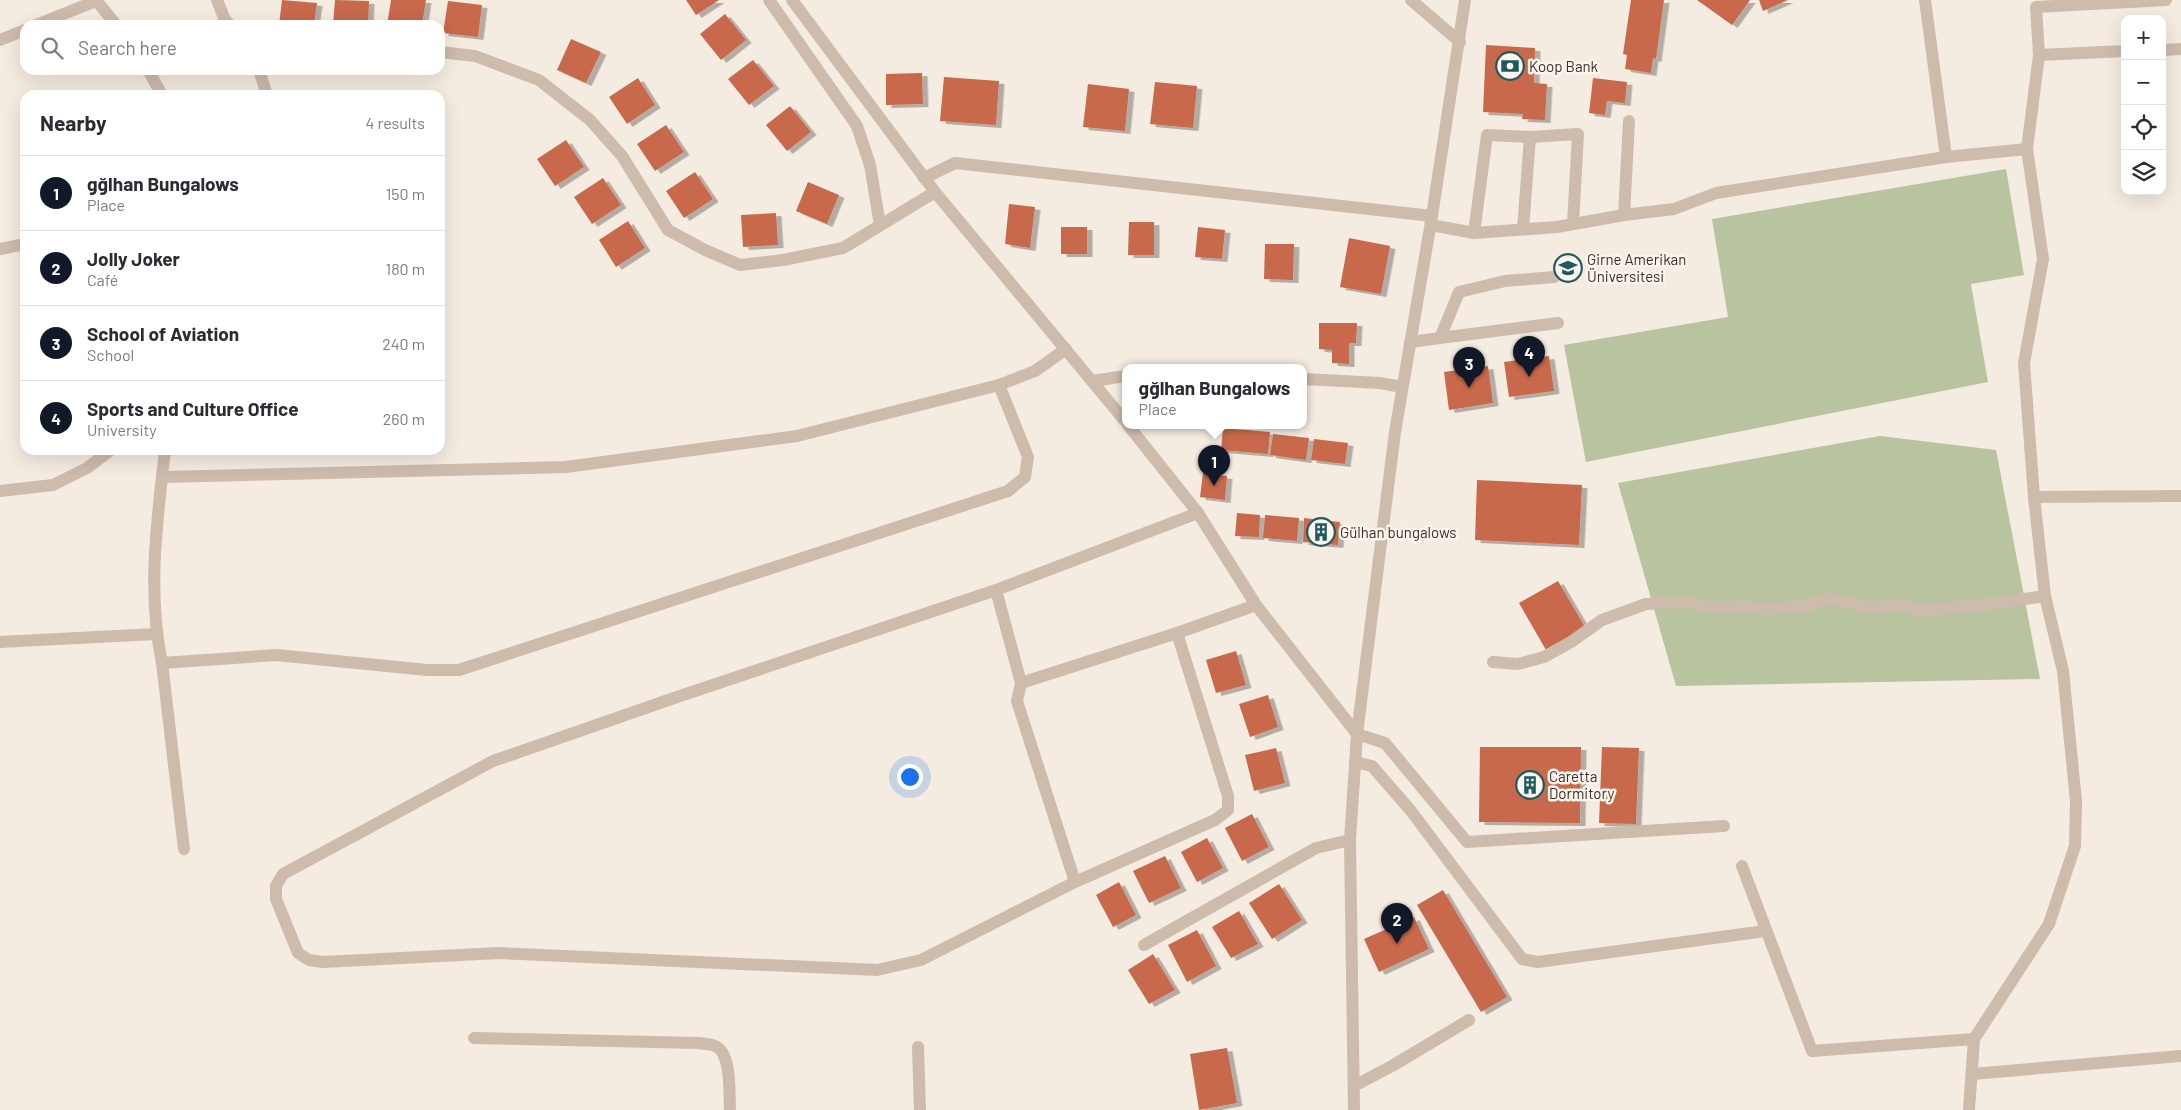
<!DOCTYPE html>
<meta charset="utf-8">
<style>
:root{--surface:#fff;--page:#f7f7f7;--text:#2b2b33;--muted:#7c7c81;--line:#e1e1e2;--accent:#111827}
body{margin:0;font-family:Barlow,sans-serif;background:var(--page);color:var(--text)}
.controls{position:absolute;right:15px;top:15px;display:grid;overflow:hidden;border-radius:10px;box-shadow:0 5px 20px #0002}
.controls button{width:45px;height:45px;display:grid;place-items:center;padding:0;border:0;border-bottom:1px solid var(--line);background:var(--surface);color:var(--text);font:25px sans-serif}
.you{position:absolute;left:909px;top:776px;width:18px;height:18px;margin:-12px;border:4px solid #fff;border-radius:50%;background:#1a73e8;box-shadow:0 0 0 8px #1a73e833}
.badge{display:grid;place-items:center;width:32px;height:32px;border-radius:50%;background:var(--accent);color:#fff;font-size:16px;font-weight:700}
.pin{position:absolute;translate:-50% -41px;filter:drop-shadow(0 1px 2px #0008)}
.pin::after{content:'';position:absolute;top:26px;width:18px;height:15px;background:inherit;clip-path:polygon(0 0,100% 0,50% 100%)}
.popup{position:absolute;left:1122px;top:364px;width:185px;height:65px;box-sizing:border-box;display:grid;place-content:center;border-radius:10px;background:var(--surface);filter:drop-shadow(0 1px 4px #0005);font-size:16px;white-space:nowrap;color:var(--muted)}
.popup b{font-size:19px;color:var(--text)}
.popup::after{content:'';position:absolute;left:50%;top:100%;margin-left:-10px;border:10px solid transparent;border-top-color:var(--surface)}
.list{margin:0;padding:0;list-style:none}
h2{display:flex;justify-content:space-between;align-items:center;height:65px;margin:0;padding:0 20px;font-size:21px}
h2 small{font-size:16px;font-weight:400;color:var(--muted)}
.list li{display:grid;grid-template-columns:32px 1fr auto;gap:15px;align-items:center;box-sizing:border-box;height:75px;padding:0 20px;border-top:1px solid var(--line)}
.list b{display:block;font-size:19px;white-space:nowrap}
.list p{margin:0;font-size:16px;white-space:nowrap;color:var(--muted)}
.list em{font-size:16px;font-style:normal;color:var(--muted)}
.icon{flex:none;width:28px;height:28px;fill:none;stroke:currentColor;stroke-width:2;stroke-linecap:round;stroke-linejoin:round}
.map{position:relative;flex:none;width:2181px;height:1110px;overflow:hidden}
.search{position:absolute;background:var(--surface);box-shadow:0 5px 20px #0002;left:20px;top:20px;width:425px;height:55px;display:flex;align-items:center;gap:12px;box-sizing:border-box;padding:0 18px;border-radius:15px;color:var(--muted);font-size:19px}
.panel{position:absolute;background:var(--surface);box-shadow:0 5px 20px #0002;left:20px;top:90px;width:425px;height:365px;border-radius:15px}
.map>svg:first-child{display:block}
</style>
<div class="map">
<svg width="2181" height="1110" viewBox="0 0 2181 1110">
<defs>
<filter id="shadow"><feDropShadow dx="5.5" dy="3" stdDeviation="0" flood-color="#0004"/></filter>
</defs>
<rect width="100%" height="100%" fill="#f4ebe1"/>
<g fill="#b8c4a0">
<path d="M2006,169L2024,275L1971,284L1988,382L1586,462L1564,345L1728,317L1712,219Z"/>
<path d="M1880,436L1996,450L2040,679L1676,686L1618,483Z"/>
</g>
<g fill="#c8694b" filter="url(#shadow)">
<path d="M282,0L317,3L314,25H279Z"/>
<path d="M335,0L369,1L368,25H333Z"/>
<path d="M391,0H426L422,25H387Z"/>
<path d="M686,0H719L696,15Z"/>
<path d="M1631,0H1664L1656,59L1653,58L1651,73L1625,69L1627,55L1623,54Z"/>
<path d="M1697,0H1750L1732,25Z"/>
<path d="M1759,0H1788L1763,11Z"/>
<path d="M448,1L482,5L478,37L443,33Z"/>
<path d="M725,14L746,40L721,60L700,34Z"/>
<path d="M571,39L601,52L586,83L557,70Z"/>
<path d="M1486,45L1535,48L1534,83L1547,84L1545,120L1522,119L1523,114L1483,112Z"/>
<path d="M753,60L774,86L749,105L728,79Z"/>
<path d="M922,73L923,104L886,105V74Z"/>
<path d="M944,77L999,81L996,125L940,121Z"/>
<path d="M638,78L655,105L627,124L609,97Z"/>
<path d="M1593,78L1627,82L1625,103L1607,101L1605,115L1589,113Z"/>
<path d="M1155,82L1197,86L1193,128L1150,124Z"/>
<path d="M1088,84L1129,89L1125,131L1083,127Z"/>
<path d="M790,106L811,132L787,151L766,125Z"/>
<path d="M666,125L684,152L655,171L637,144Z"/>
<path d="M566,140L584,167L555,186L537,159Z"/>
<path d="M695,172L713,199L684,218L666,191Z"/>
<path d="M603,178L621,205L592,224L574,197Z"/>
<path d="M808,182L839,195L827,224L796,211Z"/>
<path d="M1009,204L1035,207L1030,248L1005,244Z"/>
<path d="M776,213L778,245L743,247L741,215Z"/>
<path d="M628,221L645,248L616,267L599,240Z"/>
<path d="M1129,222H1154V255H1128Z"/>
<rect x="1061" y="227" width="26" height="27"/>
<path d="M1198,227L1225,230L1222,259L1195,257Z"/>
<path d="M1349,238L1390,246L1381,294L1340,287Z"/>
<path d="M1265,244H1294L1293,280L1264,279Z"/>
<path d="M1319,323H1357L1356,343H1349V364L1332,363V350L1319,349Z"/>
<path d="M1549,356L1554,391L1509,397L1504,362Z"/>
<path d="M1488,366L1493,403L1449,410L1444,372Z"/>
<path d="M1223,428L1270,432L1268,454L1221,450Z"/>
<path d="M1273,434L1309,438L1306,460L1270,455Z"/>
<path d="M1314,439L1348,443L1345,464L1311,460Z"/>
<path d="M1203,473L1227,476L1225,500L1200,497Z"/>
<path d="M1477,480L1582,485L1579,545L1475,540Z"/>
<path d="M1237,513L1260,515L1259,537L1235,536Z"/>
<path d="M1265,515L1299,518L1297,541L1263,538Z"/>
<path d="M1304,518L1340,522L1338,545L1303,542Z"/>
<path d="M1558,581L1585,627L1546,650L1519,603Z"/>
<path d="M1236,651L1246,685L1216,693L1206,660Z"/>
<path d="M1268,695L1278,727L1250,737L1239,704Z"/>
<path d="M1480,747H1581L1580,823L1479,822Z"/>
<path d="M1602,747L1639,748L1636,824L1599,823Z"/>
<path d="M1276,748L1285,783L1254,791L1245,755Z"/>
<path d="M1252,814L1269,847L1242,861L1225,828Z"/>
<path d="M1207,838L1223,868L1197,882L1181,852Z"/>
<path d="M1165,856L1181,888L1149,903L1133,871Z"/>
<path d="M1119,882L1136,915L1113,927L1096,895Z"/>
<path d="M1279,884L1302,920L1272,939L1249,903Z"/>
<path d="M1443,890L1507,997L1481,1012L1417,905Z"/>
<path d="M1239,911L1258,944L1231,958L1212,927Z"/>
<path d="M1414,917L1429,949L1379,972L1364,939Z"/>
<path d="M1197,930L1216,966L1187,982L1168,945Z"/>
<path d="M1153,954L1175,990L1149,1004L1128,970Z"/>
<path d="M1227,1048L1237,1103L1199,1110L1190,1054Z"/>
</g>
<g fill="none" stroke-linecap="round" stroke-linejoin="round">
<g stroke="#cdbbac" stroke-width="12">
<path d="M96,0L116,25"/>
<path d="M217,0L225,20L231,25"/>
<path d="M769,0L857,126L870,165L880,225"/>
<path d="M792,0L935,192L1125,421"/>
<path d="M1411,0L1460,42"/>
<path d="M1925,0L1946,157"/>
<path d="M36,25L96,1"/>
<path d="M0,40L25,30"/>
<path d="M2162,50L2181,49"/>
<path d="M440,52L475,56L539,80L590,120L622,156L668,230L705,250L740,265L783,260L843,248L935,192"/>
<path d="M2039,55L2125,51"/>
<path d="M148,70L162,95"/>
<path d="M259,70L267,95"/>
<path d="M924,178L955,163L1432,216"/>
<path d="M1624,215L1629,121"/>
<path d="M1431,225L1474,233L1557,227L1624,215L1674,209L1716,193L1946,157L2027,149"/>
<path d="M1523,229L1530,137"/>
<path d="M1474,233L1487,135L1530,137L1578,134L1573,224"/>
<path d="M0,249L25,244"/>
<path d="M1440,338L1558,323"/>
<path d="M1410,342L1440,338L1459,292L1505,281L1554,277"/>
<path d="M1303,379L1380,383L1402,387"/>
<path d="M1093,381L1125,376"/>
<path d="M1128,425L1198,513L1256,605L1357,734L1385,743L1467,842L1724,826"/>
<path d="M162,477L566,467L797,436L999,385L1035,371L1066,349"/>
<path d="M0,491L53,485L87,468L111,450"/>
<path d="M2034,497L2181,496"/>
<path d="M996,590L1021,683L1017,701L1075,882"/>
<path d="M1177,633L1228,796V810L1215,820L1075,882L921,960L877,970L499,953L323,962L309,960L298,953L276,899V886L283,874L493,761L677,697L996,590L1198,513"/>
<path d="M0,642L156,634"/>
<path d="M1493,662L1518,664L1544,657L1571,642L1602,620L1646,604L1687,602L1711,608L1742,606L1766,609L1808,606L1816,601L1832,599L1871,608L1900,604L1918,611L1989,604L2045,596"/>
<path d="M162,663C147,592 157,521 165,450"/>
<path d="M1021,683L1177,633L1256,605"/>
<path d="M1355,762L1372,766L1411,811L1522,959L1538,962L1765,931"/>
<path d="M184,849L162,663L276,655L427,670H459L1008,491L1025,477L1028,457L999,385"/>
<path d="M1742,866L1812,1051L1974,1039"/>
<path d="M1144,945L1316,848L1350,840"/>
<path d="M474,1038L699,1043C704,1044 710,1044 715,1046C732,1053 729,1093 730,1110"/>
<path d="M918,1047L920,1110"/>
<path d="M1972,1074L2181,1056"/>
<path d="M1354,1086L1392,1066L1469,1020"/>
<path d="M1354,1110L1350,840L1357,734L1395,432L1432,216L1465,0"/>
<path d="M1969,1110L1974,1039L2049,924L2075,846L2076,801L2063,671L2045,596L2034,497L2024,363L2043,259L2027,149L2039,55L2036,7L2166,0"/>
</g>
</g>
<defs>
<symbol id="bank-ring" viewBox="-11 -11 22 22"><circle r="9.5" fill="#fbf5ee" stroke="#1f5a5e" stroke-width="1.5"/><path d="M-6-4H6V4H-6ZM0-2.3a2.3 2.3 0 1 0 0 4.6a2.3 2.3 0 1 0 0-4.6Z" fill="#1f5a5e"/></symbol>
<symbol id="university-ring" viewBox="-11 -11 22 22"><circle r="9.5" fill="#fbf5ee" stroke="#1f5a5e" stroke-width="1.5"/><path d="M0-5L7-2L0 1L-7-2ZM-4 1L0 2.5L4 1V4Q0 6-4 4Z" fill="#1f5a5e"/></symbol>
<symbol id="building-ring" viewBox="-11 -11 22 22"><circle r="9.5" fill="#fbf5ee" stroke="#1f5a5e" stroke-width="1.5"/><path d="M-4-6H4V6H1V3H-1V6H-4ZM-2.5-4.3h1.7v1.8h-1.7ZM.8-4.3h1.7v1.8H.8ZM-2.5-1h1.7V.8h-1.7ZM.8-1h1.7V.8H.8Z" fill="#1f5a5e"/></symbol>
</defs>
<g fill-rule="evenodd">
<use href="#bank-ring" x="1494" y="50" width="32" height="32"/>
<use href="#university-ring" x="1552" y="252" width="32" height="32"/>
<use href="#building-ring" x="1305" y="516" width="32" height="32"/>
<use href="#building-ring" x="1514" y="769" width="32" height="32"/>
</g>
<g text-anchor="middle" dominant-baseline="central" stroke-width="5" stroke-linejoin="round" paint-order="stroke">
<g font-size="15" fill="#3b302b" stroke="#fbf5ee" text-anchor="start">
<text x="1529" y="66">Koop Bank</text>
<text x="1587" y="259">Girne Amerikan<tspan x="1587" dy="17">Üniversitesi</tspan></text>
<text x="1340" y="532">Gülhan bungalows</text>
<text x="1549" y="776">Caretta<tspan x="1549" dy="17">Dormitory</tspan></text>
</g>
</g>
</svg>
<div class="controls">
<button>+</button>
<button>−</button>
<button><svg class="icon" aria-label="locate" viewBox="0 0 24 24"><circle cx="12" cy="12" r="6"/><path d="M12 2v4M12 18v4M2 12h4M18 12h4"/></svg></button>
<button><svg class="icon" aria-label="layers" viewBox="0 0 24 24"><path d="M12 4l9 5-9 5-9-5zM3 14l9 5 9-5"/></svg></button>
</div>
<div class="you"></div>
<div class="pin badge" style="left:1214px;top:486px">1</div>
<div class="popup"><b>gğlhan Bungalows</b>Place</div>
<div class="pin badge" style="left:1397px;top:944px">2</div>
<div class="pin badge" style="left:1469px;top:388px">3</div>
<div class="pin badge" style="left:1529px;top:377px">4</div>
<div class="search"><svg class="icon" aria-label="search" viewBox="0 0 24 24"><circle cx="10" cy="10" r="6"/><path d="M15 15l6 6"/></svg>Search here</div>
<section class="panel">
<h2>Nearby<small>4 results</small></h2>
<ul class="list">
<li><span class="badge">1</span><div><b>gğlhan Bungalows</b><p>Place</p></div><em>150 m</em></li>
<li><span class="badge">2</span><div><b>Jolly Joker</b><p>Café</p></div><em>180 m</em></li>
<li><span class="badge">3</span><div><b>School of Aviation</b><p>School</p></div><em>240 m</em></li>
<li><span class="badge">4</span><div><b>Sports and Culture Office</b><p>University</p></div><em>260 m</em></li>
</ul>
</section>
</div>
